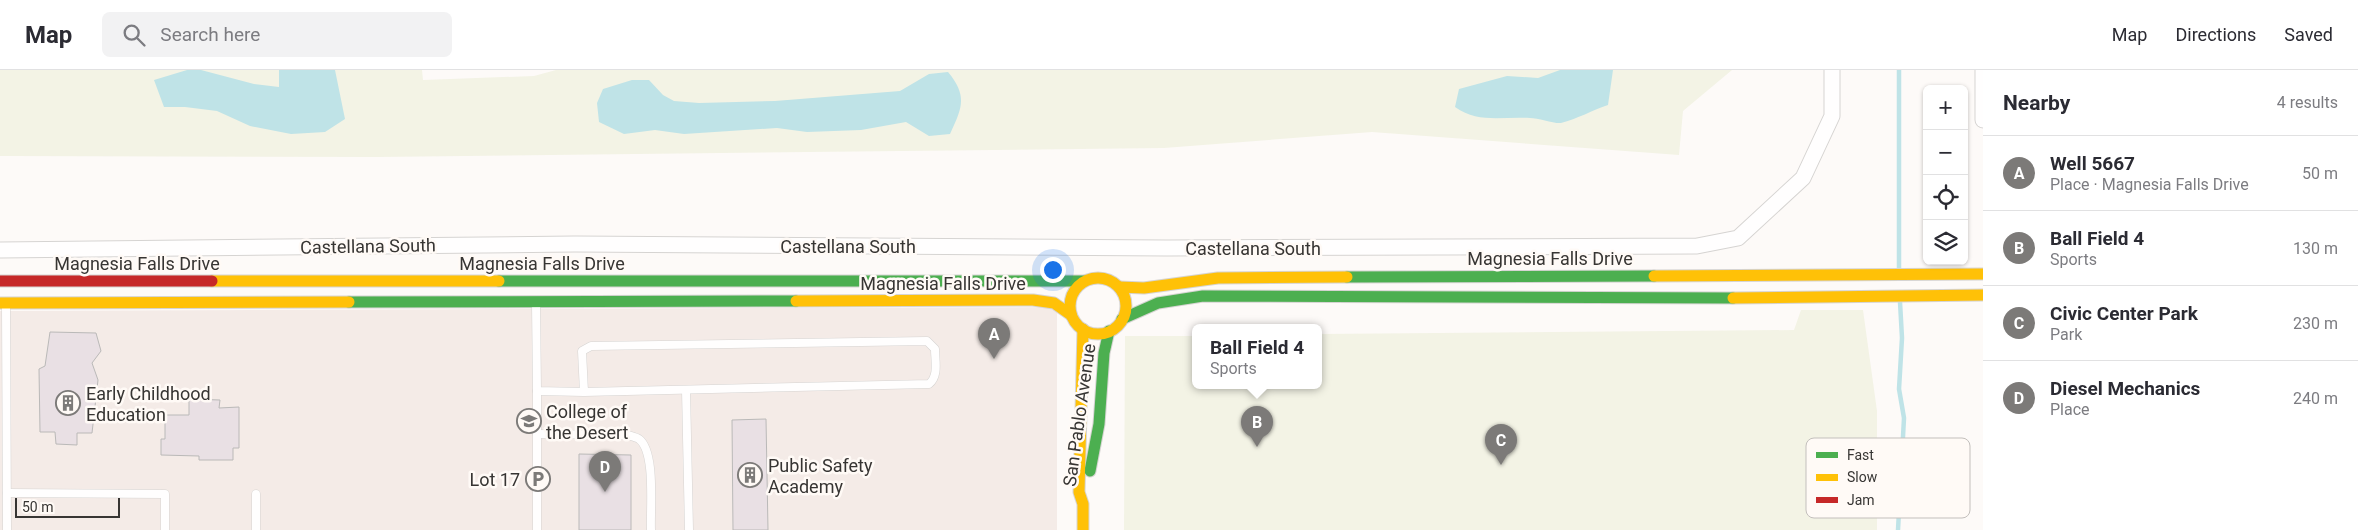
<!DOCTYPE html>
<meta charset="utf-8">
<style>
:root{--surface:#fff;--page:#f2f2f3;--text:#2b2b33;--muted:#7c7c81;--line:#e1e1e2;--accent:#7c7a78}
body{margin:0;font-family:Roboto,sans-serif;background:var(--page);color:var(--text)}
.controls{position:absolute;right:15px;top:15px;display:grid;overflow:hidden;border-radius:8px;box-shadow:0 1px 4px #0004}
.controls button{width:45px;height:45px;display:grid;place-items:center;padding:0;border:0;border-bottom:1px solid var(--line);background:var(--surface);color:var(--text);font:25px sans-serif}
.scale{position:absolute;left:15px;bottom:12px;width:105px;box-sizing:border-box;padding-left:5px;border:2px solid #373533;border-top:0;font-size:14px;line-height:18px;white-space:nowrap;color:#373533;-webkit-text-stroke:4px #fffaf6;paint-order:stroke}
.you{position:absolute;left:1052px;top:199px;width:18px;height:18px;margin:-12px;border:4px solid #fff;border-radius:50%;background:#1a73e8;box-shadow:0 0 0 8px #1a73e833}
.badge{display:grid;place-items:center;width:32px;height:32px;border-radius:50%;background:var(--accent);color:#fff;font-size:16px;font-weight:700}
.pin{position:absolute;translate:-50% -41px;filter:drop-shadow(0 1px 2px #0008)}
.pin::after{content:'';position:absolute;top:26px;width:18px;height:15px;background:inherit;clip-path:polygon(0 0,100% 0,50% 100%)}
.popup{position:absolute;left:1192px;top:254px;width:130px;height:65px;box-sizing:border-box;display:grid;place-content:center;border-radius:8px;background:var(--surface);filter:drop-shadow(0 1px 4px #0005);font-size:16px;white-space:nowrap;color:var(--muted)}
.popup b{font-size:19px;color:var(--text)}
.popup::after{content:'';position:absolute;left:50%;top:100%;margin-left:-10px;border:10px solid transparent;border-top-color:var(--surface)}
.list{margin:0;padding:0;list-style:none}
h2{display:flex;justify-content:space-between;align-items:center;height:65px;margin:0;padding:0 20px;font-size:21px}
h2 small{font-size:16px;font-weight:400;color:var(--muted)}
.list li{display:grid;grid-template-columns:32px 1fr auto;gap:15px;align-items:center;box-sizing:border-box;height:75px;padding:0 20px;border-top:1px solid var(--line)}
.list b{display:block;font-size:19px;white-space:nowrap}
.list p{margin:0;font-size:16px;white-space:nowrap;color:var(--muted)}
.list em{font-size:16px;font-style:normal;color:var(--muted)}
.icon{flex:none;width:28px;height:28px;fill:none;stroke:currentColor;stroke-width:2;stroke-linecap:round;stroke-linejoin:round}
.map{position:relative;flex:none;width:1983px;height:460px;overflow:hidden}
header{display:flex;align-items:center;gap:30px;box-sizing:border-box;height:70px;padding:0 25px;background:var(--surface);border-bottom:1px solid var(--line)}
header strong{font-size:24px}
nav{display:flex;gap:28px;margin-inline-start:auto;font-size:18px}
.search{width:350px;height:45px;background:var(--page);display:flex;align-items:center;gap:12px;box-sizing:border-box;padding:0 18px;border-radius:8px;color:var(--muted);font-size:19px}
main{display:flex}
aside{flex:1;background:var(--surface)}
.map>svg:first-child{display:block}
</style>
<header>
<strong>Map</strong>
<div class="search"><svg class="icon" aria-label="search" viewBox="0 0 24 24"><circle cx="10" cy="10" r="6"/><path d="M15 15l6 6"/></svg>Search here</div>
<nav><a>Map</a><a>Directions</a><a>Saved</a></nav>
</header>
<main>
<div class="map">
<svg width="1983" height="460" viewBox="0 0 1983 460">
<rect width="100%" height="100%" fill="#fdfaf8"/>
<path fill="#f4ebe7" d="M1057,237V460H0V241Z"/>
<g fill="#f3f3e5">
<path d="M0,0H422L423,10L534,6L556,0H1732L1683,41L1679,85L1372,62L1164,78L377,87L0,86Z"/>
<path d="M1801,240H1863L1877,341V460H1124L1125,266H1196V316H1318V264L1794,260Z"/>
</g>
<g fill="#bfe3e7">
<path d="M187,0H201L254,14L279,17V0H335L345,49L325,62L291,64L250,56L217,41L185,37H164L154,10Z"/>
<path d="M1560,0H1613L1608,35C1593,40 1577,49 1561,53C1555,54 1538,48 1530,48C1503,46 1479,54 1455,37L1459,19L1507,6L1538,8Z"/>
<path d="M948,2C968,26 962,38 950,64L929,66L906,52L861,60L807,62L777,58L684,64L655,60L624,64L599,52L597,33L603,19L632,10H649L663,25L674,31L699,33L775,31L900,21L929,4Z"/>
</g>
<g fill="none" stroke-linecap="round" stroke-linejoin="round">
<g stroke="#bfe3e7" stroke-width="4.5">
<path d="M1899,199V0"/>
<path d="M1898,460L1904,348L1899,319L1902,268L1900,232"/>
</g>
</g>
<g fill="#e9e0e4" stroke="#bab9b8">
<path d="M50,262L96,263L101,281L92,293L98,310L92,363H77V375L56,374L55,362H40L39,299L45,296Z"/>
<path d="M189,329L220,330L219,338L239,337V378H233V390H199V386L161,385V369H165V345H189Z"/>
<path d="M766,349L768,460H733L732,350Z"/>
<path d="M579,384L631,385V460H579Z"/>
</g>
<g fill="none" stroke-linecap="round" stroke-linejoin="round">
<defs>
<g id="lane">
<path d="M536,233L537,321L584,322L929,314C939,306 935,291 935,279L927,271L591,276L582,281L584,322"/>
<path d="M6,235L7,460"/>
<path d="M686,320L689,460"/>
<path d="M537,321V460"/>
<path d="M537,364L628,365C631,366 636,367 639,369C656,382 650,439 651,460"/>
<path d="M7,423L165,424V460"/>
<path d="M256,460V424"/>
</g>
<g id="street">
<path d="M1983,0V50"/>
<path d="M0,180L575,174L1167,178L1697,176L1738,168L1803,108L1832,46V0"/>
</g>
<g id="fast">
<path d="M1347,207L1654,206"/>
<path d="M499,211H1084"/>
<path d="M349,232L796,231"/>
<path d="M1122,249L1158,233L1203,226L1733,228"/>
<path d="M1090,401L1099,354L1104,283L1109,261"/>
</g>
<g id="slow">
<path d="M1654,206L1983,204"/>
<circle cx="1098" cy="236" r="28"/>
<path d="M212,211H499"/>
<path d="M1119,217L1144,218L1218,208L1347,207"/>
<path d="M1733,228L1983,225"/>
<path d="M796,231L1033,230L1054,233L1071,245"/>
<path d="M0,233L349,232"/>
<path d="M1083,259L1079,422L1083,434V460"/>
</g>
<path id="jam" d="M0,211H212"/>
</defs>
<use href="#lane" stroke="#d6d4d2" stroke-width="9"/>
<use href="#street" stroke="#d6d4d2" stroke-width="17"/>
<use href="#fast" stroke="#d6d4d2" stroke-width="13"/>
<use href="#slow" stroke="#d6d4d2" stroke-width="13"/>
<use href="#jam" stroke="#d6d4d2" stroke-width="13"/>
<use href="#lane" stroke="#fffefe" stroke-width="8"/>
<use href="#street" stroke="#fffefe" stroke-width="15"/>
<use href="#fast" stroke="#4caf50" stroke-width="11"/>
<use href="#slow" stroke="#ffc107" stroke-width="11"/>
<use href="#jam" stroke="#c62828" stroke-width="11"/>
</g>
<defs>
<symbol id="building-ring" viewBox="-11 -11 22 22"><circle r="9.5" fill="#fffaf6" stroke="#7c7a78" stroke-width="1.5"/><path d="M-4-6H4V6H1V3H-1V6H-4ZM-2.5-4.3h1.7v1.8h-1.7ZM.8-4.3h1.7v1.8H.8ZM-2.5-1h1.7V.8h-1.7ZM.8-1h1.7V.8H.8Z" fill="#7c7a78"/></symbol>
<symbol id="university-ring" viewBox="-11 -11 22 22"><circle r="9.5" fill="#fffaf6" stroke="#7c7a78" stroke-width="1.5"/><path d="M0-5L7-2L0 1L-7-2ZM-4 1L0 2.5L4 1V4Q0 6-4 4Z" fill="#7c7a78"/></symbol>
<symbol id="parking-ring" viewBox="-11 -11 22 22"><circle r="9.5" fill="#fffaf6" stroke="#7c7a78" stroke-width="1.5"/><path d="M-3.5-5.5H1a3.5 3.5 0 0 1 0 7H-1V5.5H-3.5ZM-1-3.4V-.6H.8a1.4 1.4 0 0 0 0-2.8Z" fill="#7c7a78"/></symbol>
</defs>
<g fill-rule="evenodd">
<use href="#building-ring" x="54" y="319" width="28" height="28"/>
<use href="#university-ring" x="515" y="337" width="28" height="28"/>
<use href="#building-ring" x="736" y="391" width="28" height="28"/>
<use href="#parking-ring" x="524" y="395" width="28" height="28"/>
</g>
<g text-anchor="middle" dominant-baseline="central" stroke-width="5" stroke-linejoin="round" paint-order="stroke">
<g font-size="18" fill="#373533" stroke="#fffaf6">
<text transform="translate(368 176) rotate(-1)">Castellana South</text>
<text x="848" y="176">Castellana South</text>
<text x="1253" y="178">Castellana South</text>
<text x="1550" y="188">Magnesia Falls Drive</text>
<text x="137" y="193">Magnesia Falls Drive</text>
<text x="542" y="193">Magnesia Falls Drive</text>
<text x="943" y="213">Magnesia Falls Drive</text>
<text transform="translate(1079 345) rotate(-82)">San Pablo Avenue</text>
</g>
<g font-size="18" fill="#373533" stroke="#fffaf6" text-anchor="start">
<text x="86" y="323">Early Childhood<tspan x="86" dy="21">Education</tspan></text>
<text x="546" y="341">College of<tspan x="546" dy="21">the Desert</tspan></text>
<text x="768" y="395">Public Safety<tspan x="768" dy="21">Academy</tspan></text>
<text x="520" y="409" text-anchor="end">Lot 17</text>
</g>
</g>
<rect x="1806" y="368" width="164" height="80" rx="8" fill="#fffaf6" stroke="#c3bfbc" stroke-width="1"/>
<rect x="1816" y="382" width="22" height="6" fill="#4caf50"/>
<rect x="1816" y="404" width="22" height="7" fill="#ffc107"/>
<rect x="1816" y="427" width="22" height="6" fill="#c62828"/>
<g font-size="14" fill="#373533">
<text x="1847" y="390">Fast</text>
<text x="1847" y="412">Slow</text>
<text x="1847" y="435">Jam</text>
</g>
</svg>
<div class="controls">
<button>+</button>
<button>−</button>
<button><svg class="icon" aria-label="locate" viewBox="0 0 24 24"><circle cx="12" cy="12" r="6"/><path d="M12 2v4M12 18v4M2 12h4M18 12h4"/></svg></button>
<button><svg class="icon" aria-label="layers" viewBox="0 0 24 24"><path d="M12 4l9 5-9 5-9-5zM3 14l9 5 9-5"/></svg></button>
</div>
<div class="scale">50 m</div>
<div class="you"></div>
<div class="pin badge" style="left:994px;top:289px">A</div>
<div class="pin badge" style="left:1257px;top:377px">B</div>
<div class="popup"><b>Ball Field 4</b>Sports</div>
<div class="pin badge" style="left:1501px;top:395px">C</div>
<div class="pin badge" style="left:605px;top:422px">D</div>
</div>
<aside>
<h2>Nearby<small>4 results</small></h2>
<ul class="list">
<li><span class="badge">A</span><div><b>Well 5667</b><p>Place · Magnesia Falls Drive</p></div><em>50 m</em></li>
<li><span class="badge">B</span><div><b>Ball Field 4</b><p>Sports</p></div><em>130 m</em></li>
<li><span class="badge">C</span><div><b>Civic Center Park</b><p>Park</p></div><em>230 m</em></li>
<li><span class="badge">D</span><div><b>Diesel Mechanics</b><p>Place</p></div><em>240 m</em></li>
</ul>
</aside>
</main>
